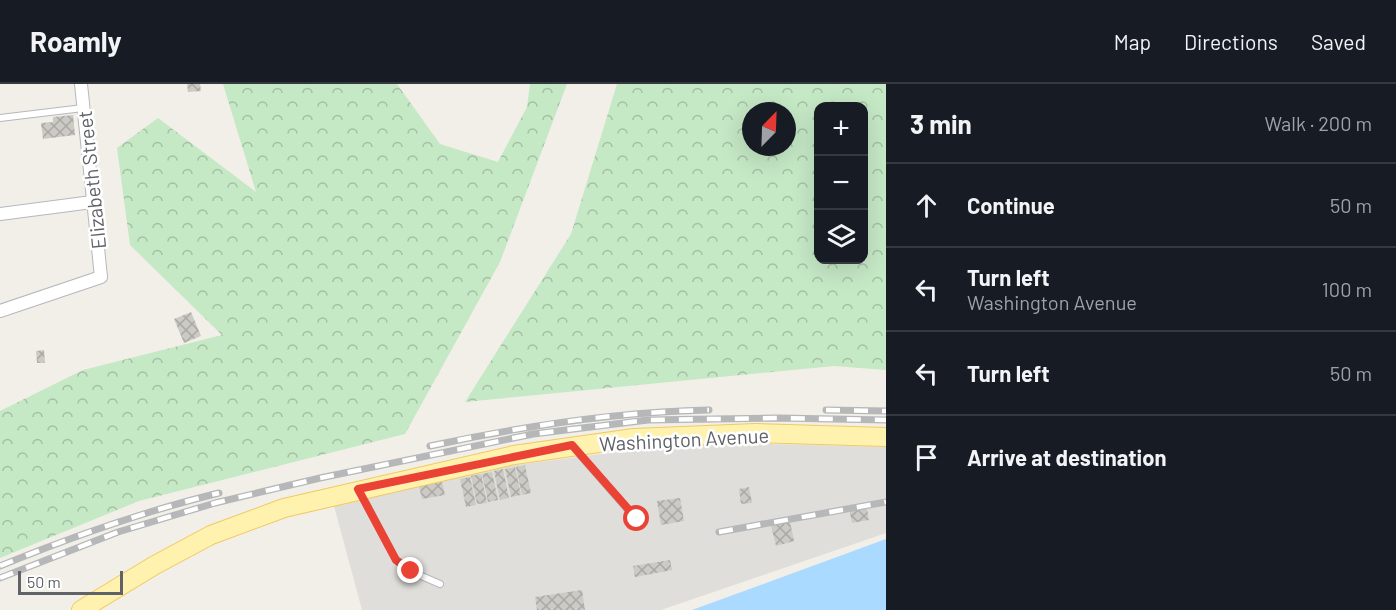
<!DOCTYPE html>
<meta charset="utf-8">
<style>
:root{--surface:#171b24;--page:#20242c;--text:#f1f3f6;--muted:#9ea1a6;--line:#363941}
body{margin:0;font-family:Barlow,sans-serif;background:var(--page);color:var(--text)}
.controls{position:absolute;right:18px;top:18px;display:grid;overflow:hidden;border-radius:12px;box-shadow:0 6px 24px #0002}
.controls button{width:54px;height:54px;display:grid;place-items:center;padding:0;border:0;border-bottom:2px solid var(--line);background:var(--surface);color:var(--text);font:30px sans-serif}
.compass{position:absolute;left:742px;top:18px;width:54px;height:54px;border-radius:50%;background:var(--surface);box-shadow:0 6px 24px #0002;rotate:23deg}
.scale{position:absolute;left:18px;bottom:15px;width:105px;box-sizing:border-box;padding-left:6px;border:3px solid #5f6368;border-top:0;font-size:16px;line-height:21px;white-space:nowrap;color:#5f6368;-webkit-text-stroke:4px #fff;paint-order:stroke}
.stop{position:absolute;width:18px;height:18px;margin:-14px;border:4px solid #ea4335;border-radius:50%;background:#fff}
.stop.end{background:#ea4335;border-color:#fff;box-shadow:0 2px 6px #0008}
.list{margin:0;padding:0;list-style:none}
h2{display:flex;justify-content:space-between;align-items:center;height:78px;margin:0;padding:0 24px;font-size:26px}
h2 small{font-size:20px;font-weight:400;color:var(--muted)}
.list li{display:grid;grid-template-columns:39px 1fr auto;gap:18px;align-items:center;box-sizing:border-box;height:84px;padding:0 24px;border-top:2px solid var(--line)}
.list b{display:block;font-size:22px;white-space:nowrap}
.list p{margin:0;font-size:20px;white-space:nowrap;color:var(--muted)}
.list em{font-size:20px;font-style:normal;color:var(--muted)}
.icon{flex:none;width:33px;height:33px;fill:none;stroke:currentColor;stroke-width:2;stroke-linecap:round;stroke-linejoin:round}
.map{position:relative;flex:none;width:886px;height:526px;overflow:hidden}
header{display:flex;align-items:center;gap:36px;box-sizing:border-box;height:84px;padding:0 30px;background:var(--surface);border-bottom:2px solid var(--line)}
header strong{font-size:28px}
nav{display:flex;gap:33px;margin-inline-start:auto;font-size:21px}
main{display:flex}
aside{flex:1;background:var(--surface)}
.map>svg:first-child{display:block}
</style>
<header>
<strong>Roamly</strong>
<nav><a>Map</a><a>Directions</a><a>Saved</a></nav>
</header>
<main>
<div class="map">
<svg width="886" height="526" viewBox="0 0 886 526">
<defs>
<pattern id="forest-crowns" width="20" height="18" patternUnits="userSpaceOnUse" patternTransform="scale(1.5)"><rect width="20" height="18" fill="#c5e8c5"/><path d="M2 6a3 3 0 1 1 6 0M12 15a3 3 0 1 1 6 0" fill="none" stroke="#a3c0a4"/></pattern>
<pattern id="building-cross-hatch" width="8" height="8" patternUnits="userSpaceOnUse" patternTransform="scale(1.5)"><rect width="8" height="8" fill="#cccac5"/><path d="M0 0l8 8M0 8l8-8" fill="none" stroke="#a9a8a4"/></pattern>
</defs>
<rect width="100%" height="100%" fill="#f1efe8"/>
<path fill="#e0deda" d="M695,358L886,363V449L661,526H362L334,422L500,383Z"/>
<g fill="url(#forest-crowns)" fill-rule="evenodd">
<path d="M223,0H397L440,60L498,78L527,23L530,0H567L500,178L405,350L139,417L0,474V327L83,286L222,251L130,161L117,64L158,34L256,108Z"/>
<path d="M617,0H886V286L834,282L465,318L571,150ZM818,22H864V176H818ZM751,27H787V63H751Z"/>
</g>
<path fill="#aadaff" d="M886,455V526H692Z"/>
<g fill="url(#building-cross-hatch)">
<path d="M187,0H200L201,7L188,8Z"/>
<path d="M73,31L75,51L43,55L41,39L53,38V33Z"/>
<path d="M191,228L201,252L184,259L174,235Z"/>
<path d="M44,266L45,279H37L36,267Z"/>
<path d="M525,381L531,409L522,411L516,383Z"/>
<path d="M515,383L521,411L511,413L505,385Z"/>
<path d="M503,385L509,414L500,416L494,387Z"/>
<path d="M492,388L498,416L488,418L482,390Z"/>
<path d="M481,390L487,419L477,420L471,392Z"/>
<path d="M470,393L476,421L466,423L460,395Z"/>
<path d="M442,398L445,411L422,415L419,402Z"/>
<path d="M749,403L752,419L741,420L739,405Z"/>
<path d="M680,414L684,437L661,441L657,417Z"/>
<path d="M866,419L869,436L852,439L849,423Z"/>
<path d="M789,433L794,457L776,462L770,437Z"/>
<path d="M670,476L672,486L635,493L633,482Z"/>
<path d="M582,506L585,526H537L535,513Z"/>
</g>
<g fill="none" stroke-linecap="round" stroke-linejoin="round">
<defs>
<g id="service">
<path d="M0,34L83,24"/>
<path d="M576,366L637,436"/>
<path d="M360,408L396,476L410,487L440,500"/>
</g>
<g id="minor">
<path d="M0,130L92,118"/>
<path d="M0,227L101,193L81,0"/>
</g>
<path id="primary" d="M81,526L155,481L211,451L284,424L514,371L634,354L756,349L886,353"/>
</defs>
<use href="#service" stroke="#b5b8bc" stroke-width="8"/>
<use href="#minor" stroke="#b5b8bc" stroke-width="14"/>
<use href="#primary" stroke="#f2c960" stroke-width="20"/>
<use href="#service" stroke="#fff" stroke-width="6"/>
<use href="#minor" stroke="#fff" stroke-width="12"/>
<use href="#primary" stroke="#fff2af" stroke-width="18"/>
<defs>
<g id="rail">
<path d="M826,326L886,327"/>
<path d="M430,362C523,342 614,328 709,326"/>
<path d="M719,448L886,418"/>
<path d="M0,482C71,453 145,427 219,409"/>
<path d="M0,494L118,448L215,419L320,394L533,350L648,336L779,334L886,336"/>
</g>
</defs>
<use href="#rail" stroke="#b6b7b8" stroke-width="7"/>
<use href="#rail" stroke="#fff" stroke-width="4.5" stroke-dasharray="14" stroke-linecap="butt"/>
</g>
<g fill="none" stroke-linecap="round" stroke-linejoin="round">
<path stroke="#ea4335" stroke-width="8" d="M411,487L396,476L358,405L572,361L637,435"/>
</g>
<g text-anchor="middle" dominant-baseline="central" stroke-width="5" stroke-linejoin="round" paint-order="stroke">
<g font-size="20" fill="#5f6368" stroke="#fff">
<text transform="translate(91 96) rotate(-96)">Elizabeth Street</text>
<text transform="translate(684 355) rotate(-3)">Washington Avenue</text>
</g>
</g>
</svg>
<div class="controls">
<button>+</button>
<button>−</button>
<button><svg class="icon" aria-label="layers" viewBox="0 0 24 24"><path d="M12 4l9 5-9 5-9-5zM3 14l9 5 9-5"/></svg></button>
</div>
<svg class="compass" viewBox="-18 -18 36 36"><path d="M0-13l5 13h-10z" fill="#e53935"/><path d="M0 13l5-13h-10z" fill="#9ea1a6"/></svg>
<div class="scale">50 m</div>
<div class="stop" style="left:637px;top:435px"></div>
<div class="stop end" style="left:411px;top:487px"></div>
</div>
<aside>
<h2>3 min<small>Walk · 200 m</small></h2>
<ul class="list">
<li><svg class="icon" aria-label="ahead" viewBox="0 0 24 24"><path d="M12 20V5M6 11l6-6 6 6"/></svg><div><b>Continue</b></div><em>50 m</em></li>
<li><svg class="icon" aria-label="left" viewBox="0 0 24 24"><path d="M17 20v-9H6M10 6l-5 5 5 5"/></svg><div><b>Turn left</b><p>Washington Avenue</p></div><em>100 m</em></li>
<li><svg class="icon" aria-label="left" viewBox="0 0 24 24"><path d="M17 20v-9H6M10 6l-5 5 5 5"/></svg><div><b>Turn left</b></div><em>50 m</em></li>
<li><svg class="icon" aria-label="arrive" viewBox="0 0 24 24"><path d="M6 21V4h12l-3 4 3 4H6"/></svg><div><b>Arrive at destination</b></div></li>
</ul>
</aside>
</main>
